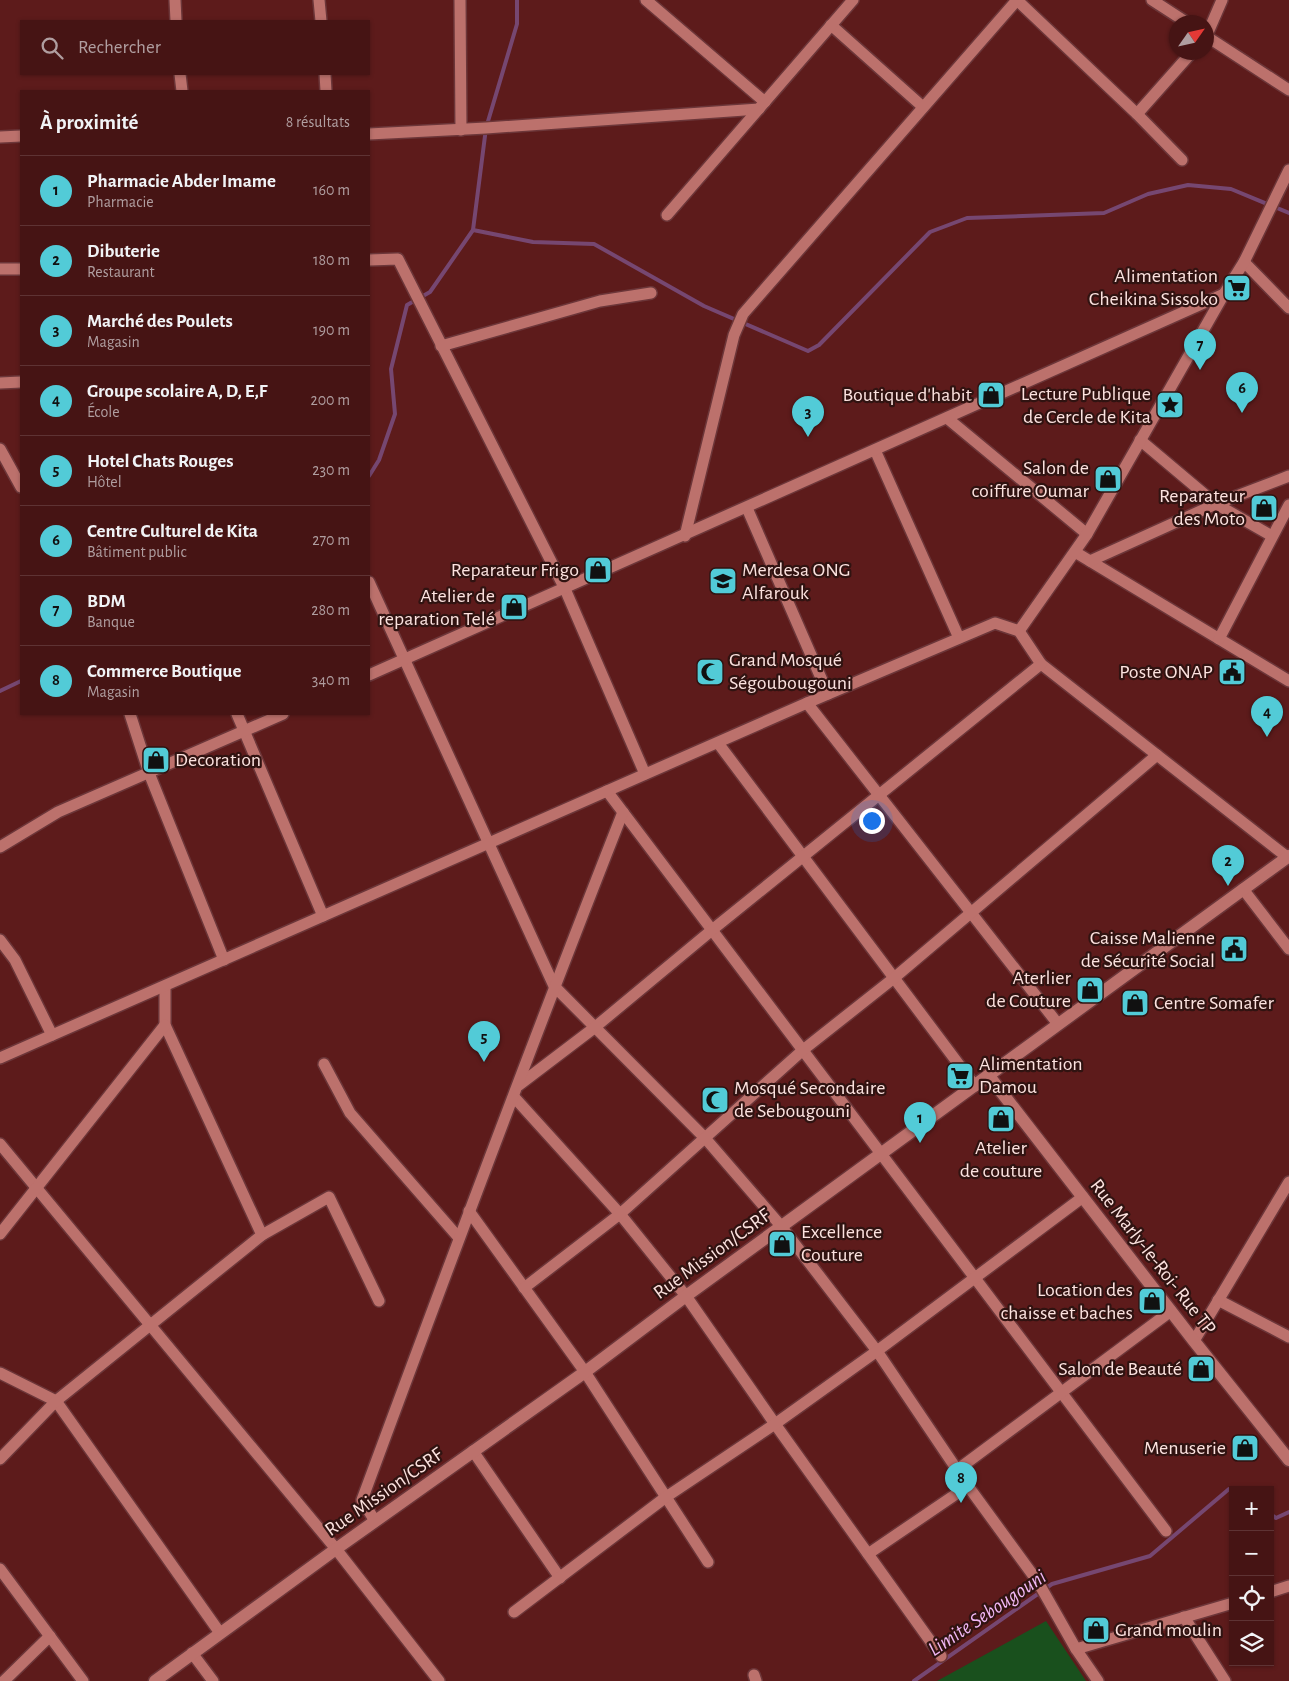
<!DOCTYPE html>
<html lang="fr">
<meta charset="utf-8">
<style>
:root{--surface:#461414;--page:#4d1d1d;--text:#f1f3f6;--muted:#b09ea0;--line:#5e3334;--accent:#52cbd7}
body{margin:0;font-family:"Alegreya Sans",sans-serif;background:var(--page);color:var(--text)}
.controls{position:absolute;right:15px;bottom:15px;display:grid;overflow:hidden;border-radius:0px;box-shadow:0 1px 4px #0004}
.controls button{width:45px;height:45px;display:grid;place-items:center;padding:0;border:0;border-bottom:1px solid var(--line);background:var(--surface);color:var(--text);font:25px sans-serif}
.compass{position:absolute;left:1169px;top:15px;width:45px;height:45px;border-radius:50%;background:var(--surface);box-shadow:0 1px 4px #0004;rotate:56deg}
.you{position:absolute;left:871px;top:820px;width:18px;height:18px;margin:-12px;border:4px solid #fff;border-radius:50%;background:#1a73e8;box-shadow:0 0 0 8px #1a73e833}
.badge{display:grid;place-items:center;width:32px;height:32px;border-radius:50%;background:var(--accent);color:#111;font-size:16px;font-weight:700}
.pin{position:absolute;translate:-50% -41px;filter:drop-shadow(0 1px 2px #0008)}
.pin::after{content:'';position:absolute;top:26px;width:18px;height:15px;background:inherit;clip-path:polygon(0 0,100% 0,50% 100%)}
.list{margin:0;padding:0;list-style:none}
h2{display:flex;justify-content:space-between;align-items:center;height:65px;margin:0;padding:0 20px;font-size:21px}
h2 small{font-size:16px;font-weight:400;color:var(--muted)}
.list li{display:grid;grid-template-columns:32px 1fr auto;gap:15px;align-items:center;box-sizing:border-box;height:70px;padding:0 20px;border-top:1px solid var(--line)}
.list b{display:block;font-size:19px;white-space:nowrap}
.list p{margin:0;font-size:16px;white-space:nowrap;color:var(--muted)}
.list em{font-size:16px;font-style:normal;color:var(--muted)}
.icon{flex:none;width:28px;height:28px;fill:none;stroke:currentColor;stroke-width:2;stroke-linecap:round;stroke-linejoin:round}
.map{position:relative;flex:none;width:1289px;height:1681px;overflow:hidden}
.search{position:absolute;background:var(--surface);box-shadow:0 1px 4px #0004;left:20px;top:20px;width:350px;height:55px;display:flex;align-items:center;gap:12px;box-sizing:border-box;padding:0 18px;border-radius:0px;color:var(--muted);font-size:19px}
.panel{position:absolute;background:var(--surface);box-shadow:0 1px 4px #0004;left:20px;top:90px;width:350px;height:625px;border-radius:0px}
.map>svg:first-child{display:block}
</style>
<div class="map">
<svg width="1289" height="1681" viewBox="0 0 1289 1681">
<rect width="100%" height="100%" fill="#5d1b1b"/>
<path fill="#19501d" d="M1046,1621L1086,1681H937Z"/>
<g fill="none" stroke-linecap="round" stroke-linejoin="round">
<g stroke="#764771" stroke-width="4">
<path d="M473,230L533,242L594,244L704,306L808,351L819,345L930,232L967,218L1104,213L1148,194L1188,185L1231,189L1289,213"/>
<path d="M369,476L379,460L395,414L391,369L407,305L430,292L473,230L486,128L517,24V0"/>
<path d="M0,691L21,681"/>
<path d="M1270,1514L1276,1518L1289,1512"/>
<path d="M914,1681L1052,1584L1150,1556L1229,1489L1233,1491"/>
</g>
<defs>
<g id="street">
<path d="M175,0L176,21"/>
<path d="M319,0L321,21"/>
<path d="M460,0L461,130"/>
<path d="M646,0L765,102"/>
<path d="M1017,0L1137,114L1182,160"/>
<path d="M1152,0L1186,22"/>
<path d="M831,25L923,107"/>
<path d="M1206,36L1289,90"/>
<path d="M1206,37L1222,0"/>
<path d="M180,74L182,91"/>
<path d="M325,74L326,91"/>
<path d="M1137,114L1192,52"/>
<path d="M369,134L486,128L759,109"/>
<path d="M0,137L21,136"/>
<path d="M667,215L853,0"/>
<path d="M369,260L398,259L565,589L645,774"/>
<path d="M1244,262L1289,308"/>
<path d="M0,269H21"/>
<path d="M441,346L600,301L651,293"/>
<path d="M0,383L21,382"/>
<path d="M947,418L1087,534"/>
<path d="M1140,440L1216,504L1272,536"/>
<path d="M0,449L21,487"/>
<path d="M875,450L959,638"/>
<path d="M747,508L828,694"/>
<path d="M685,536L734,335L743,314L1017,0"/>
<path d="M1075,552L1289,681"/>
<path d="M1090,561L1216,504L1289,476"/>
<path d="M369,582L554,986L705,1138L781,1226L877,1351L968,1486L1038,1582L1076,1649L1098,1681"/>
<path d="M1019,631L1087,534L1224,294L1244,262L1289,170"/>
<path d="M1219,639L1289,505"/>
<path d="M369,675L1224,294"/>
<path d="M807,703L1058,1024"/>
<path d="M130,714L149,773L224,960"/>
<path d="M237,714L323,916"/>
<path d="M718,743L975,1086"/>
<path d="M607,791L1166,1531"/>
<path d="M0,847L58,812L283,714"/>
<path d="M1243,889L1289,949"/>
<path d="M0,940L15,960L52,1035"/>
<path d="M165,986V1025L262,1235"/>
<path d="M0,1058L807,703L995,623L1019,631L1041,664L1287,857"/>
<path d="M324,1064L350,1113L459,1238"/>
<path d="M519,1085L594,1028L712,930L1041,664"/>
<path d="M514,1097L620,1214L686,1296L775,1424L941,1656"/>
<path d="M0,1144L336,1549L439,1681"/>
<path d="M469,1211L585,1372L708,1562"/>
<path d="M0,1234L165,1025"/>
<path d="M524,1288L620,1214L803,1050L894,978L1157,755"/>
<path d="M1218,1300L1289,1337"/>
<path d="M1194,1341L1289,1182"/>
<path d="M0,1373L56,1401L220,1633"/>
<path d="M473,1451L560,1578"/>
<path d="M0,1459L56,1401L262,1235L329,1197L379,1301"/>
<path d="M957,1470L1171,1311"/>
<path d="M375,1521L362,1500C447,1270 533,1040 623,812"/>
<path d="M868,1554L968,1486"/>
<path d="M0,1569L83,1681"/>
<path d="M1270,1592L1289,1586"/>
<path d="M514,1612L666,1497L775,1424L877,1351L1083,1197"/>
<path d="M1184,1617L1225,1681"/>
<path d="M1076,1649L1233,1603"/>
<path d="M192,1653L213,1681"/>
<path d="M754,1675L756,1681"/>
<path d="M4,1681L50,1636"/>
</g>
<g id="secondary">
<path d="M989,1076L1194,1341L1289,1460"/>
<path d="M155,1681L336,1549L585,1372L686,1296L1289,856"/>
</g>
</defs>
<use href="#street" stroke="#6c3639" stroke-width="14"/>
<use href="#secondary" stroke="#6c3639" stroke-width="15"/>
<use href="#street" stroke="#bc716c" stroke-width="11"/>
<use href="#secondary" stroke="#bc716c" stroke-width="12"/>
</g>
<defs>
<symbol id="supermarket-square" viewBox="-11 -11 22 22"><rect x="-9" y="-9" width="18" height="18" rx="4" fill="#52cbd7" stroke="#301311"/><path d="M-6-5.5h2.5l.6 2H6L4.5 2H-2.5L-4.4-4H-6ZM-1.5 3.2a1.3 1.3 0 1 0 .1 0ZM3 3.2a1.3 1.3 0 1 0 .1 0Z" fill="#111"/></symbol>
<symbol id="shop-square" viewBox="-11 -11 22 22"><rect x="-9" y="-9" width="18" height="18" rx="4" fill="#52cbd7" stroke="#301311"/><path d="M-5-2.5h2.3a2.7 3.5 0 0 1 5.4 0H5L5.5 6h-11ZM-1.5-2.5h3a1.5 2.3 0 0 0-3 0Z" fill="#111"/></symbol>
<symbol id="sight-square" viewBox="-11 -11 22 22"><rect x="-9" y="-9" width="18" height="18" rx="4" fill="#52cbd7" stroke="#301311"/><path d="M0-6L1.8-2.2L6-1.7L2.9 1.2L3.7 5.4L0 3.3L-3.7 5.4L-2.9 1.2L-6-1.7L-1.8-2.2Z" fill="#111"/></symbol>
<symbol id="school-square" viewBox="-11 -11 22 22"><rect x="-9" y="-9" width="18" height="18" rx="4" fill="#52cbd7" stroke="#301311"/><path d="M0-5L7-2L0 1L-7-2ZM-4 1L0 2.5L4 1V4Q0 6-4 4Z" fill="#111"/></symbol>
<symbol id="mosque-square" viewBox="-11 -11 22 22"><rect x="-9" y="-9" width="18" height="18" rx="4" fill="#52cbd7" stroke="#301311"/><path d="M3.5-4.9A6 6 0 1 0 3.5 4.9A5 5 0 1 1 3.5-4.9Z" fill="#111"/></symbol>
<symbol id="civic-square" viewBox="-11 -11 22 22"><rect x="-9" y="-9" width="18" height="18" rx="4" fill="#52cbd7" stroke="#301311"/><path d="M-.6-6.5H3V-4.5H.6V-3L4-1V1h2V6H-6V1h2V-1L-.6-3ZM-1.2 2.5V6h2.4V2.5Z" fill="#111"/></symbol>
</defs>
<g fill-rule="evenodd">
<use href="#supermarket-square" x="1221" y="272" width="32" height="32"/>
<use href="#shop-square" x="975" y="379" width="32" height="32"/>
<use href="#sight-square" x="1154" y="389" width="32" height="32"/>
<use href="#shop-square" x="1092" y="463" width="32" height="32"/>
<use href="#shop-square" x="1248" y="492" width="32" height="32"/>
<use href="#shop-square" x="582" y="554" width="32" height="32"/>
<use href="#school-square" x="707" y="565" width="32" height="32"/>
<use href="#shop-square" x="498" y="591" width="32" height="32"/>
<use href="#mosque-square" x="694" y="656" width="32" height="32"/>
<use href="#civic-square" x="1216" y="656" width="32" height="32"/>
<use href="#shop-square" x="140" y="744" width="32" height="32"/>
<use href="#civic-square" x="1218" y="933" width="32" height="32"/>
<use href="#shop-square" x="1074" y="974" width="32" height="32"/>
<use href="#shop-square" x="1119" y="987" width="32" height="32"/>
<use href="#supermarket-square" x="944" y="1060" width="32" height="32"/>
<use href="#mosque-square" x="699" y="1084" width="32" height="32"/>
<use href="#shop-square" x="985" y="1103" width="32" height="32"/>
<use href="#shop-square" x="766" y="1228" width="32" height="32"/>
<use href="#shop-square" x="1136" y="1285" width="32" height="32"/>
<use href="#shop-square" x="1185" y="1353" width="32" height="32"/>
<use href="#shop-square" x="1229" y="1432" width="32" height="32"/>
<use href="#shop-square" x="1080" y="1614" width="32" height="32"/>
</g>
<g text-anchor="middle" dominant-baseline="central" stroke-width="4.5" stroke-linejoin="round" paint-order="stroke">
<g font-size="20" fill="#fce2df" stroke="#301311" text-anchor="end">
<text x="1218" y="276">Alimentation<tspan x="1218" dy="23">Cheikina Sissoko</tspan></text>
<text x="1151" y="394">Lecture Publique<tspan x="1151" dy="23">de Cercle de Kita</tspan></text>
<text x="972" y="395">Boutique d'habit</text>
<text x="1089" y="468">Salon de<tspan x="1089" dy="23">coiffure Oumar</tspan></text>
<text x="1245" y="496">Reparateur<tspan x="1245" dy="23">des Moto</tspan></text>
<text x="579" y="570">Reparateur Frigo</text>
<text x="742" y="570" text-anchor="start">Merdesa ONG<tspan x="742" dy="23">Alfarouk</tspan></text>
<text x="495" y="596">Atelier de<tspan x="495" dy="23">reparation Telé</tspan></text>
<text x="729" y="660" text-anchor="start">Grand Mosqué<tspan x="729" dy="23">Ségoubougouni</tspan></text>
<text x="1213" y="672">Poste ONAP</text>
<text x="175" y="760" text-anchor="start">Decoration</text>
<text x="1215" y="938">Caisse Malienne<tspan x="1215" dy="23">de Sécurité Social</tspan></text>
<text x="1071" y="978">Aterlier<tspan x="1071" dy="23">de Couture</tspan></text>
<text x="1154" y="1003" text-anchor="start">Centre Somafer</text>
<text x="979" y="1064" text-anchor="start">Alimentation<tspan x="979" dy="23">Damou</tspan></text>
<text x="734" y="1088" text-anchor="start">Mosqué Secondaire<tspan x="734" dy="23">de Sebougouni</tspan></text>
<text x="1001" y="1148" text-anchor="middle">Atelier<tspan x="1001" dy="23">de couture</tspan></text>
<text x="801" y="1232" text-anchor="start">Excellence<tspan x="801" dy="23">Couture</tspan></text>
<text x="1133" y="1290">Location des<tspan x="1133" dy="23">chaisse et baches</tspan></text>
<text x="1182" y="1369">Salon de Beauté</text>
<text x="1226" y="1448">Menuserie</text>
<text x="1115" y="1630" text-anchor="start">Grand moulin</text>
</g>
<g font-size="20" fill="#fce2df" stroke="#301311">
<text transform="translate(712 1254) rotate(-36)">Rue Mission/CSRF</text>
<text transform="translate(1153 1257) rotate(52)">Rue Marly-le-Roi- Rue TP</text>
<text transform="translate(384 1492) rotate(-35)">Rue Mission/CSRF</text>
</g>
<g font-size="21" font-style="italic" fill="#f1b8f5" stroke="#301311">
<text transform="translate(987 1613) rotate(-34)">Limite Sebougouni</text>
</g>
</g>
</svg>
<div class="controls">
<button>+</button>
<button>−</button>
<button><svg class="icon" aria-label="locate" viewBox="0 0 24 24"><circle cx="12" cy="12" r="6"/><path d="M12 2v4M12 18v4M2 12h4M18 12h4"/></svg></button>
<button><svg class="icon" aria-label="layers" viewBox="0 0 24 24"><path d="M12 4l9 5-9 5-9-5zM3 14l9 5 9-5"/></svg></button>
</div>
<svg class="compass" viewBox="-18 -18 36 36"><path d="M0-13l5 13h-10z" fill="#e53935"/><path d="M0 13l5-13h-10z" fill="#b09ea0"/></svg>
<div class="you"></div>
<div class="pin badge" style="left:920px;top:1143px">1</div>
<div class="pin badge" style="left:1228px;top:886px">2</div>
<div class="pin badge" style="left:808px;top:437px">3</div>
<div class="pin badge" style="left:1267px;top:737px">4</div>
<div class="pin badge" style="left:484px;top:1062px">5</div>
<div class="pin badge" style="left:1242px;top:413px">6</div>
<div class="pin badge" style="left:1200px;top:370px">7</div>
<div class="pin badge" style="left:961px;top:1503px">8</div>
<div class="search"><svg class="icon" aria-label="search" viewBox="0 0 24 24"><circle cx="10" cy="10" r="6"/><path d="M15 15l6 6"/></svg>Rechercher</div>
<section class="panel">
<h2>À proximité<small>8 résultats</small></h2>
<ul class="list">
<li><span class="badge">1</span><div><b>Pharmacie Abder Imame</b><p>Pharmacie</p></div><em>160 m</em></li>
<li><span class="badge">2</span><div><b>Dibuterie</b><p>Restaurant</p></div><em>180 m</em></li>
<li><span class="badge">3</span><div><b>Marché des Poulets</b><p>Magasin</p></div><em>190 m</em></li>
<li><span class="badge">4</span><div><b>Groupe scolaire A, D, E,F</b><p>École</p></div><em>200 m</em></li>
<li><span class="badge">5</span><div><b>Hotel Chats Rouges</b><p>Hôtel</p></div><em>230 m</em></li>
<li><span class="badge">6</span><div><b>Centre Culturel de Kita</b><p>Bâtiment public</p></div><em>270 m</em></li>
<li><span class="badge">7</span><div><b>BDM</b><p>Banque</p></div><em>280 m</em></li>
<li><span class="badge">8</span><div><b>Commerce Boutique</b><p>Magasin</p></div><em>340 m</em></li>
</ul>
</section>
</div>
